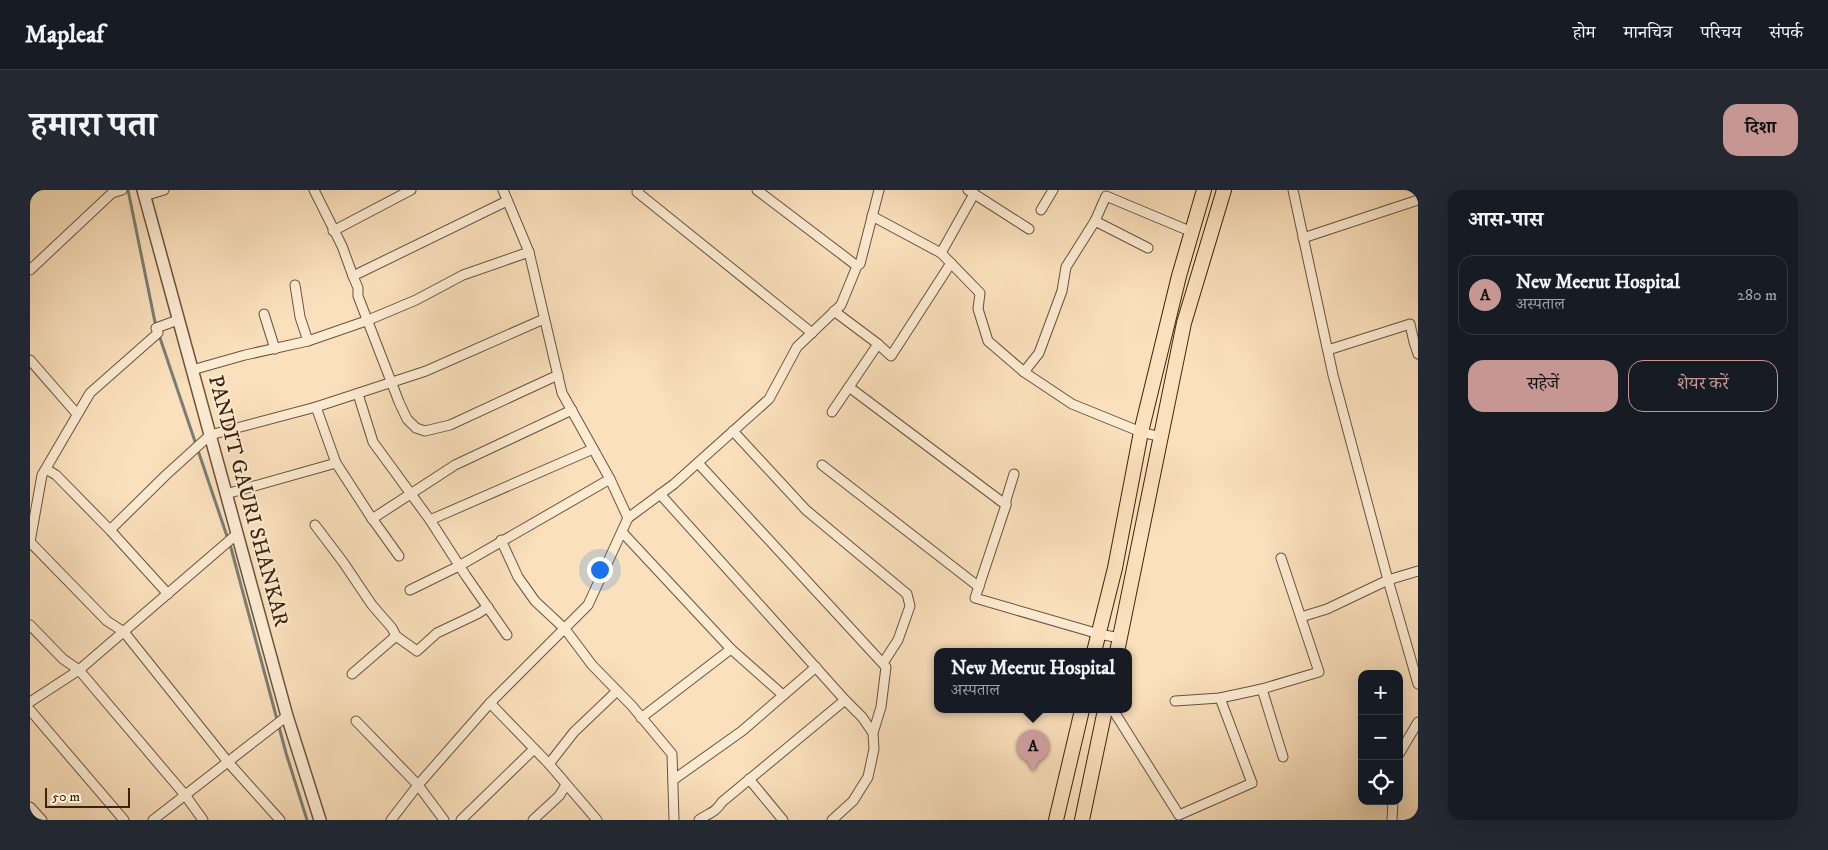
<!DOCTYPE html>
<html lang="hi">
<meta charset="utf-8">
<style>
:root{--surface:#171b24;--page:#242831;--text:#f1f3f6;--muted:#9ea1a6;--line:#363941;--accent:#c59692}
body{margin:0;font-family:"IM FELL DW Pica","Noto Serif Devanagari",serif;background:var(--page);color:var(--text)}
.controls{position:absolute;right:15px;bottom:15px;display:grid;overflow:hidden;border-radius:10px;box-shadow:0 5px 20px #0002}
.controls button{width:45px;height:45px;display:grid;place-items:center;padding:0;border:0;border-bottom:1px solid var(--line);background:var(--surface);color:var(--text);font:25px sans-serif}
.scale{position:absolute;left:15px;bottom:12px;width:85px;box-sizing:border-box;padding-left:5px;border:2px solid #3a240f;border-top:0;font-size:14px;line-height:18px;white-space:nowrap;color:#3a240f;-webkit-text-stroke:4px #fcebd3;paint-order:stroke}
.you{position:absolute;left:569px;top:379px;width:18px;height:18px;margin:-12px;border:4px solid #fff;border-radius:50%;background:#1a73e8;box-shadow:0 0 0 8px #1a73e833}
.badge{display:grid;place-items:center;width:32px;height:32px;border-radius:50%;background:var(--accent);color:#111;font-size:16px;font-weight:700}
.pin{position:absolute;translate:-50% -41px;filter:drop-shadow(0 1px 2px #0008)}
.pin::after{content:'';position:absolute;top:26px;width:18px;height:15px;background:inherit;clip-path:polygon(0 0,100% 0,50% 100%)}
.popup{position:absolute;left:904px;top:458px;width:198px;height:65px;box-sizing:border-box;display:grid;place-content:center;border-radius:10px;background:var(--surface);filter:drop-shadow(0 1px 4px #0005);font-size:16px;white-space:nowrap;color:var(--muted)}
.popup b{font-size:19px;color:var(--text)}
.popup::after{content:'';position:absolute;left:50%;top:100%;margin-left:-10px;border:10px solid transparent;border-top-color:var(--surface)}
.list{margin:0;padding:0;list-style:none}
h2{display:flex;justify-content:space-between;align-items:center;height:65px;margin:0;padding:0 20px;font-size:21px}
h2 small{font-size:16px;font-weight:400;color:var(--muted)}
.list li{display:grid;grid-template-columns:32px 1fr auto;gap:15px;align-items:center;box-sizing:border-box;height:80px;margin:0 10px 10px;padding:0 10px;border:1px solid var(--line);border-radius:15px}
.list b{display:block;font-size:19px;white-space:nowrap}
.list p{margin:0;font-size:16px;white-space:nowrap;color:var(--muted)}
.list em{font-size:16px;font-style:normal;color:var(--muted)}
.actions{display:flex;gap:10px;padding:15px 20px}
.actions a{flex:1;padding:11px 0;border:1px solid var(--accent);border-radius:15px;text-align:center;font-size:18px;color:var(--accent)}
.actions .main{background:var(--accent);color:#111}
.icon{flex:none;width:28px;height:28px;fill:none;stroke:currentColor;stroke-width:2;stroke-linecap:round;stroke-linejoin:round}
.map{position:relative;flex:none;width:1388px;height:630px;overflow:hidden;border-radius:15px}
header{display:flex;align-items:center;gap:30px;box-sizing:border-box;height:70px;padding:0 25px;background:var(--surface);border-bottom:1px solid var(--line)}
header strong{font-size:24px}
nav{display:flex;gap:28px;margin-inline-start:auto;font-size:18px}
.intro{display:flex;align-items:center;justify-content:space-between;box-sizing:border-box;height:120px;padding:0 30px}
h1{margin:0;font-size:35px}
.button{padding:12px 22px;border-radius:15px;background:var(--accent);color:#111;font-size:18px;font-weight:700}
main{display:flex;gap:30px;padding:0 30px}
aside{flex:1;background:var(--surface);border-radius:15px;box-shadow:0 5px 20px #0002}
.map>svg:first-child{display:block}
</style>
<header>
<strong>Mapleaf</strong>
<nav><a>होम</a><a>मानचित्र</a><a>परिचय</a><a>संपर्क</a></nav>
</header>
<div class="intro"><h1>हमारा पता</h1><a class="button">दिशा</a></div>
<main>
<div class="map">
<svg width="1388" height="630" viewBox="0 0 1388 630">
<rect width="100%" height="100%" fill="#fae0bc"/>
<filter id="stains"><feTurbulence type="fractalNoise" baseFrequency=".004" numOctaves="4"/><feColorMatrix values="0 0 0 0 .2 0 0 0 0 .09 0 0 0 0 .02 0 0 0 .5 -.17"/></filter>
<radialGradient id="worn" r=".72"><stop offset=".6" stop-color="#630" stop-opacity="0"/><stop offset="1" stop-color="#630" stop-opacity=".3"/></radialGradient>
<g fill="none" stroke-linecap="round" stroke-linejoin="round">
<g stroke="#797e76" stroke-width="3">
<path d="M98,0L126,137"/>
<path d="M129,145L201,358L256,563L277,630"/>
</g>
<defs>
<g id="minor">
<path d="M284,0L312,56L323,86L477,11"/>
<path d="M609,0L607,2L782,143"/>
<path d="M727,0L827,76"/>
<path d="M938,0L999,39"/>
<path d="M1263,0L1303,185L1358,390L1388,494"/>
<path d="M114,6L134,0"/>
<path d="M1011,20L1023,0"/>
<path d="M842,26L911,63L950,103L948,119L958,151L994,182L1042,214L1111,242L1131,247"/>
<path d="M1065,31L1076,6L1162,42"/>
<path d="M303,41L381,0"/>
<path d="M1273,48L1388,10"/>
<path d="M911,63L944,4"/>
<path d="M0,80L82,3L92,0"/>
<path d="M323,86L328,98V106L369,212L377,229L386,238L395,241L420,235L528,185"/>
<path d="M265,95L270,127L278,151"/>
<path d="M804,121L848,154"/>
<path d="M234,124L245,159"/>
<path d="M1298,160L1380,134L1384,152L1388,164"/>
<path d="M0,170L47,224"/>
<path d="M162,180L215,165L278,151L336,131L386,110L433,85L499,62"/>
<path d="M994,182L1009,163L1032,101L1036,77L1065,31L1118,58"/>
<path d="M819,197L976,315L945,408L1069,444L1090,448"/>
<path d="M328,204L343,252L400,330L436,386L477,445"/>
<path d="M286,217L306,273L341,327L369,366"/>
<path d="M802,222L848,154L861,166L921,73"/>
<path d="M703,241L776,320L877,404L880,416L868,450L853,473"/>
<path d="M668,273L856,477L851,517L843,543L844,559L838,587L823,611L802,630"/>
<path d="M792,275L949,397"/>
<path d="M16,279L26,285L80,340L138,404"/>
<path d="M196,304L306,273"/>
<path d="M630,304L815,510L832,527L843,543"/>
<path d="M976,315V310L984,284"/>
<path d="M598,328L644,294L739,209L767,157L811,115L827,76L830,74L849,0"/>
<path d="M342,329L425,275L542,220"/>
<path d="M400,330L563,259"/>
<path d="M285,335L313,372L342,415L362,438L366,446L387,461L407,443L447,424L458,417"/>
<path d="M80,340L136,285L180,245L286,217L396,181L514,129"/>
<path d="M592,342L701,459L753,505"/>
<path d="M471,350L488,387L505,411L535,439L562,475L602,516L642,564L644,630"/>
<path d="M0,352L77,431L94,442L198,572L250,630"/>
<path d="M0,352L12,285L60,203L128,143L126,138L148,130"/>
<path d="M380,400L429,376L580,289"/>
<path d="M1271,427L1297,419L1358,390L1388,381"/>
<path d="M0,435L33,469L49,480L0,512"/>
<path d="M322,484L366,446"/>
<path d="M1232,499L1253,567"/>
<path d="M1145,511L1190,508L1232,499L1289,482L1251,368"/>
<path d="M460,513L519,574L567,630"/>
<path d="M0,520L94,630"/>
<path d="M1083,520L1149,625L1222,593L1190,508"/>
<path d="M611,528L701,459"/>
<path d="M326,531L388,595L414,630"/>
<path d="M1369,564L1388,532"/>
<path d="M519,574L544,542L587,501"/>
<path d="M719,589L753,630"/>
<path d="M643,590L712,541L786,477"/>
<path d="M0,617L12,630"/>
<path d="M123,630L257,526"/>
<path d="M173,630L155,605L49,480L207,344"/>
<path d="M361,630L388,595L460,513L558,415L598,328L580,289L532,203L499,62L473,0"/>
<path d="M431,630L504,559"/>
<path d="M503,630L529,606L536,595"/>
<path d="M669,630C680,622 684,624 692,612L815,510"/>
<path d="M1362,630L1363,611"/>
</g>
<path id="tertiary" d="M113,0L257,526L290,630"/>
<g id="primary">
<path d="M1064,462L1085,378L1111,242L1149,86L1174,0"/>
<path d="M1087,462L1154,133L1194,0"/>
<path d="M1026,630L1052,520"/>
<path d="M1052,630L1075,520"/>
</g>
</defs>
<use href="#minor" stroke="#6a533a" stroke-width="11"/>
<use href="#tertiary" stroke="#6a533a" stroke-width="14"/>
<use href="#primary" stroke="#3a240f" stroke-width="16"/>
<use href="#minor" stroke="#fcebd3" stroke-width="9"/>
<use href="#tertiary" stroke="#fcebd3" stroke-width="11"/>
<use href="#primary" stroke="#fae0bc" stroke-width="14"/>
</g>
<g text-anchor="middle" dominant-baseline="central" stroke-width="4" stroke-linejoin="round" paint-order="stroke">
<g font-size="21" fill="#3a240f" stroke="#fcebd3">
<text transform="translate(218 311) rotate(75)">PANDIT GAURI SHANKAR</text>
</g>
</g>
<rect width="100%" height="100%" filter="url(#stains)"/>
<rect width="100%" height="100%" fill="url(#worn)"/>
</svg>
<div class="controls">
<button>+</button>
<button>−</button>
<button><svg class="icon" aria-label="locate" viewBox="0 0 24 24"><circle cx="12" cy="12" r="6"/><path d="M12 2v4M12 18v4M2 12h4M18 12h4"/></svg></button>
</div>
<div class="scale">50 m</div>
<div class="you"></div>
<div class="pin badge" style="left:1003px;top:581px">A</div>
<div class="popup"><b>New Meerut Hospital</b>अस्पताल</div>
</div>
<aside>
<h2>आस-पास<small></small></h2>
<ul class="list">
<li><span class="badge">A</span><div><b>New Meerut Hospital</b><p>अस्पताल</p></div><em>280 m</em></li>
</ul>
<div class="actions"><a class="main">सहेजें</a><a>शेयर करें</a></div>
</aside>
</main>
